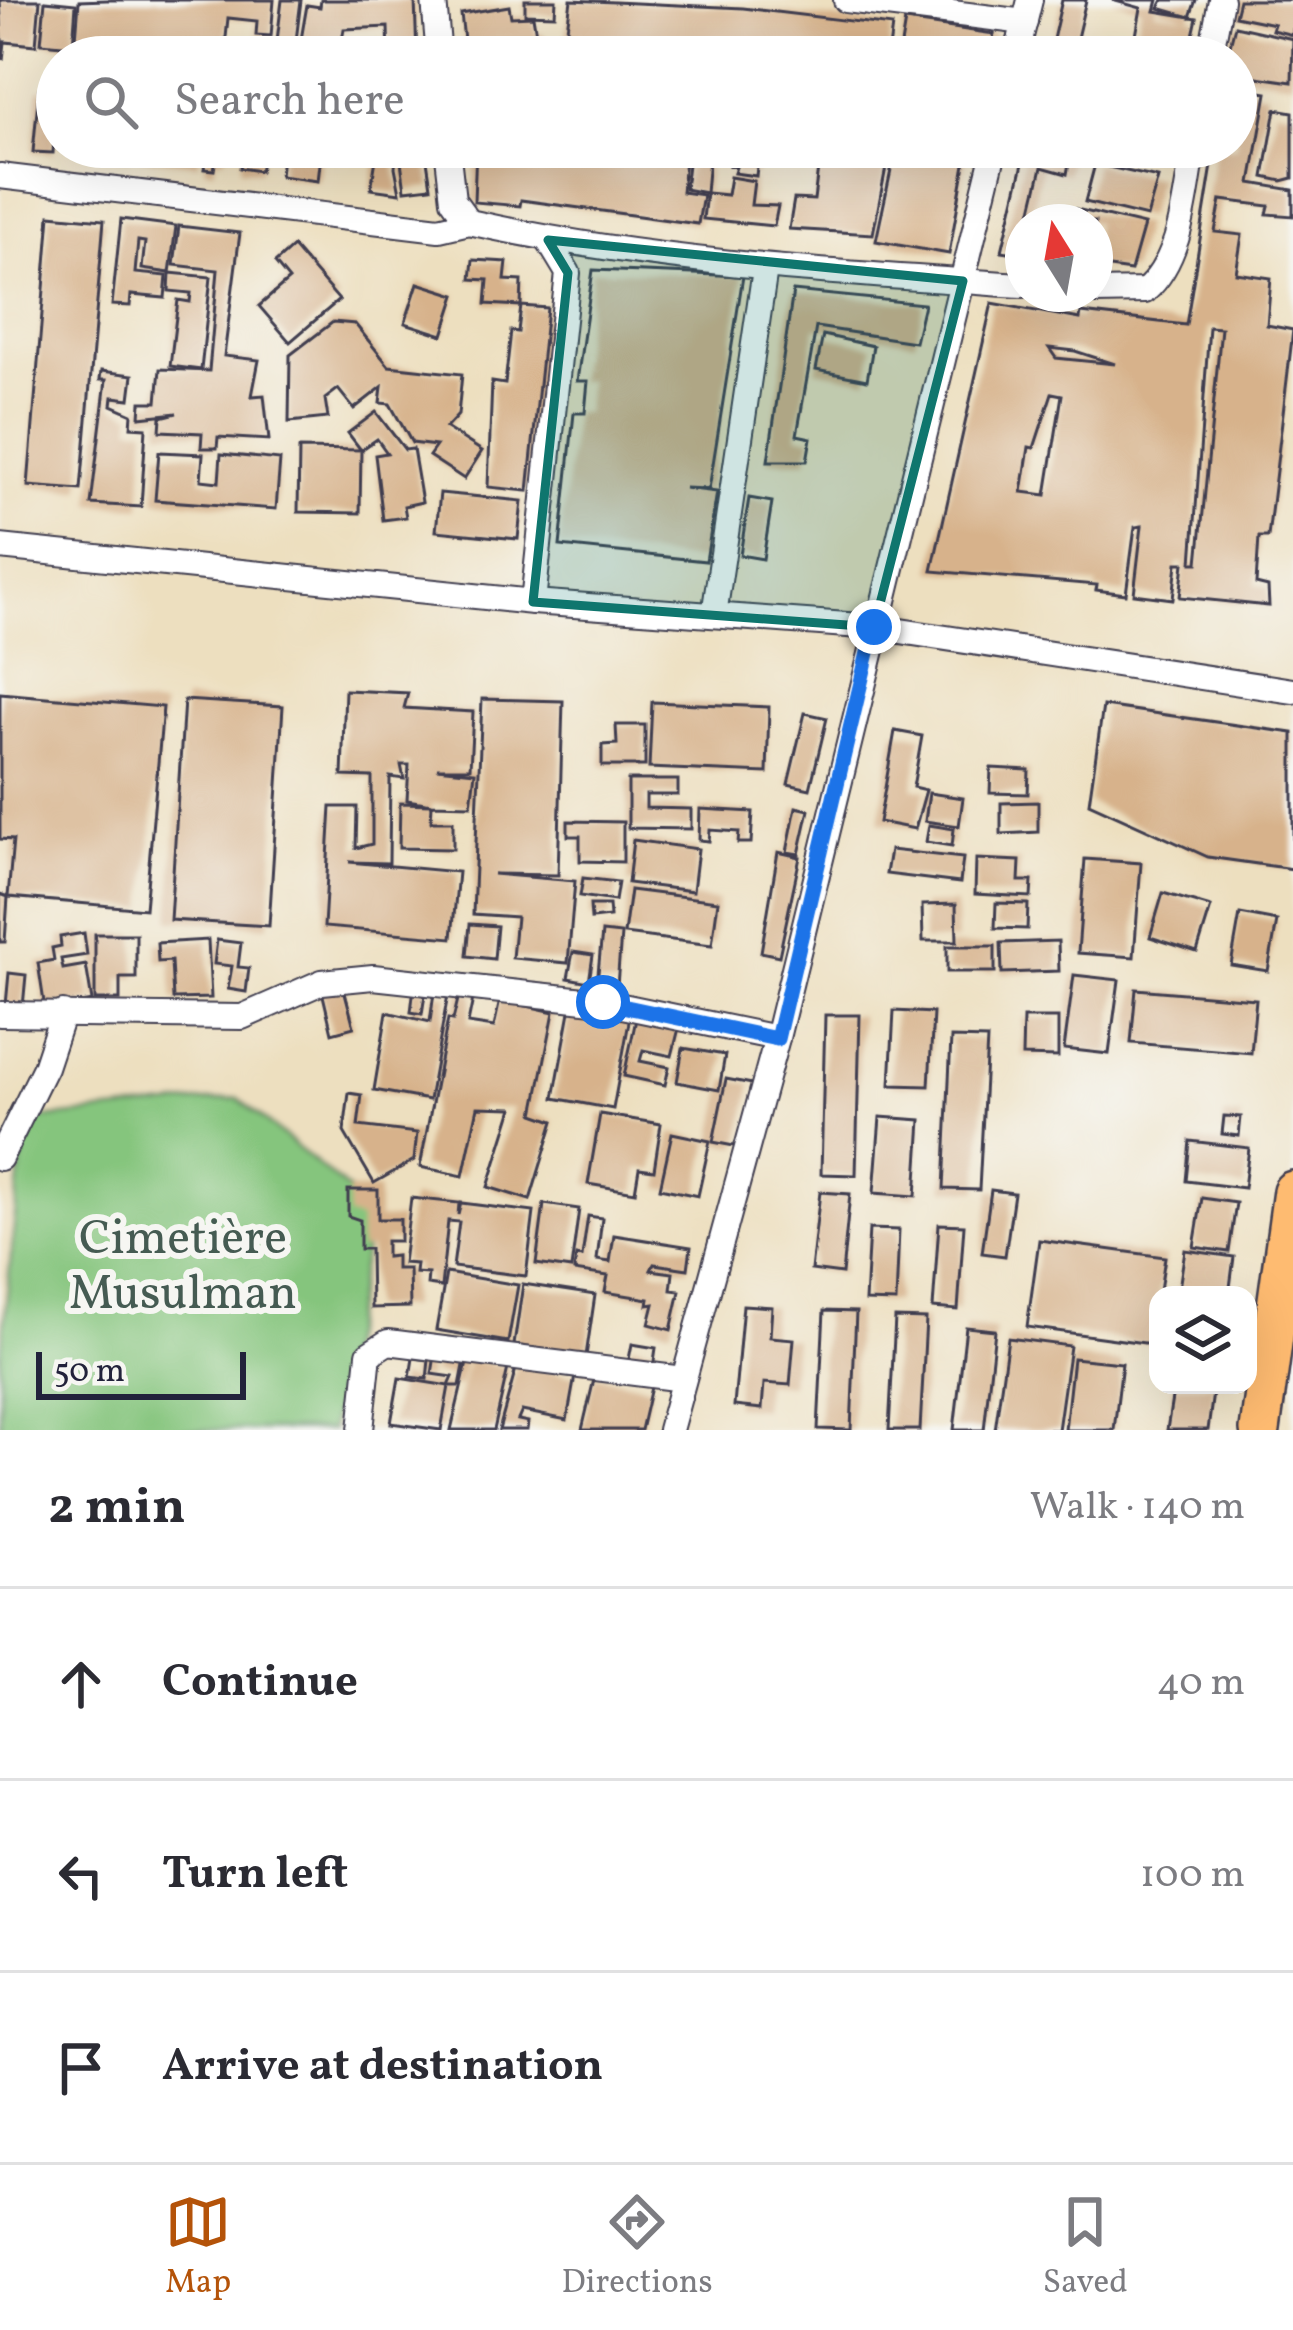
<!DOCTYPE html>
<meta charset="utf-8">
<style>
:root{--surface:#fff;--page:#f7f7f7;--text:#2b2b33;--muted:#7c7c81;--line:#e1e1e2;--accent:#b45309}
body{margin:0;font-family:Vollkorn,serif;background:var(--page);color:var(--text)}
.controls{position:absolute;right:36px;bottom:36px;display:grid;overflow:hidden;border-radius:24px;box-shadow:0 12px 48px #0002}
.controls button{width:108px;height:108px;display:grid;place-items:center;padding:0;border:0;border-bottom:3px solid var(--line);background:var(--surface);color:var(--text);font:60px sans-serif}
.compass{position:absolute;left:1005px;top:204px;width:108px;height:108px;border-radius:50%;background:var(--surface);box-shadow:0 12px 48px #0002;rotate:349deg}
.scale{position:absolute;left:36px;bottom:30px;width:210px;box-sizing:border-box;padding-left:12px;border:6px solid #22223b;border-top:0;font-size:33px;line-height:42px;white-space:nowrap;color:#22223b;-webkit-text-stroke:9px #f6f6f2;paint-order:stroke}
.stop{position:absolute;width:36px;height:36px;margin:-27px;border:9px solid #1a73e8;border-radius:50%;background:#fff}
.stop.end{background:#1a73e8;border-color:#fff;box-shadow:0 3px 12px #0008}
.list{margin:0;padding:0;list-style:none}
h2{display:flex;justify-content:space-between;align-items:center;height:156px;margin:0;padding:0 48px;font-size:51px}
h2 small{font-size:39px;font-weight:400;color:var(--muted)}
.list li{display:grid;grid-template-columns:78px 1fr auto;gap:36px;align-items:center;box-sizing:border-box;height:192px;padding:0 48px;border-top:3px solid var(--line)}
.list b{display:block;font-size:45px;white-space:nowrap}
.list em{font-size:39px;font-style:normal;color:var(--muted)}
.icon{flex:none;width:66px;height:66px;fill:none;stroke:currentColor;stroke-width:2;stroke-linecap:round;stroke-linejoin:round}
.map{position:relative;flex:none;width:1293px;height:1430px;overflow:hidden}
.search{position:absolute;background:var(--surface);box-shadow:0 12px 48px #0002;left:36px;right:36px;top:36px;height:132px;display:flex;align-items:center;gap:30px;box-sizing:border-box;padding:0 42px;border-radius:66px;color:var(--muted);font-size:45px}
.sheet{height:732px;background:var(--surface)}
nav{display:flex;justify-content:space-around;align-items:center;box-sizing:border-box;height:168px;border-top:3px solid var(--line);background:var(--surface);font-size:33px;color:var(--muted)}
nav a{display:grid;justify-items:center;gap:6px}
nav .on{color:var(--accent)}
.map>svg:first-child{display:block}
</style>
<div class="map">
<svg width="1293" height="1430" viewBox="0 0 1293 1430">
<rect width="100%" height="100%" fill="#f6f6f2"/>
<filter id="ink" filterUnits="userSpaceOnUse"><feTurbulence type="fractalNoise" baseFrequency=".00833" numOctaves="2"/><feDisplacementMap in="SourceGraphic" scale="24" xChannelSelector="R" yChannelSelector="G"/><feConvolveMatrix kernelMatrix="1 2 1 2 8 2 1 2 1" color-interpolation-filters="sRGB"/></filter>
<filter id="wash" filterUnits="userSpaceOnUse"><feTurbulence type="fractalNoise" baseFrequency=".004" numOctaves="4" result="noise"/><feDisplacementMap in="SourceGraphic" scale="48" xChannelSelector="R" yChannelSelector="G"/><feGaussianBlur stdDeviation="2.7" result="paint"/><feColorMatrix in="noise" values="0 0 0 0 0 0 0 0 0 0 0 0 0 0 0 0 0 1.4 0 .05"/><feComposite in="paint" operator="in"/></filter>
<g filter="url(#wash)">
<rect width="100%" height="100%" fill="#eddfbf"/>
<path fill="#85c57d" stroke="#54745c" stroke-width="3" d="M238,1098L372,1210L331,1430H0V1361L25,1120Z"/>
<g id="blocks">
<g fill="#d7b28b" fill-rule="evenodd">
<path d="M0,0H40L36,45L5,42L3,60Z"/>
<path d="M106,0H274L271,36L256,35L257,21L228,18L224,57L75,52L79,1Z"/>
<path d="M282,0H301L294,57H275Z"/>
<path d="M321,0H415L417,57H389L388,27L344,29L339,57H298L307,5L320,7Z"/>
<path d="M525,0H556L555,15L525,14Z"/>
<path d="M571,0L743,8L892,26L888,57H563Z"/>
<path d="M1062,0H1086L1077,38L1101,42L1100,52L1114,57H1049Z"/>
<path d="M1112,0H1158L1155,11L1197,18L1188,57L1134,47L1141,8Z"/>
<path d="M1163,0H1196L1190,17L1159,8Z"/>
<path d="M1239,0H1293V35L1272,30L1274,24L1235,16Z"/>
<path d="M45,1L76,4L73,46L41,43Z"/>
<path d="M509,6L511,17L533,16L536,34H545L543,57H466L461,14Z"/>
<path d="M905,21L994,34L989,57H899Z"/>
<path d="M1235,26L1293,39L1292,82L1236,74V57H1227Z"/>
<path d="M1236,88L1267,93L1251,183L1293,190V216L1267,214L1269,206L1221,200L1215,232L1242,235L1236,273L1271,278L1267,325L1293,330L1268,537H1259L1256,584L1268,587L1269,606L1180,597L1184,563H1177L1173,599L1134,594L1142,526L1135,527L1126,594L1096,590L1097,585L932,571L992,303L1080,319L1081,313L1186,325L1215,147H1236ZM1209,327L1221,328L1198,563H1192ZM1049,348L1075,351L1115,364L1056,358ZM1052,393L1062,395L1046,495L1022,492L1029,447L1034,448Z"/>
<path d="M39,89L57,91L53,153L33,152Z"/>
<path d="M1276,109L1293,112V178L1282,181L1264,177Z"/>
<path d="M100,147H132L131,159L99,156Z"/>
<path d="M140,147H200L198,164L139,158Z"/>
<path d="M208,147H232L223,159L216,158L214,170L204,169Z"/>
<path d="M244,147H322L318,181L280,176L282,155L264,152L260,171L240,168Z"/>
<path d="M378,147H398L395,167L400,193L371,189Z"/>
<path d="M399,147H425L431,187L405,190Z"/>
<path d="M476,147H686L682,192L703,195L698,224L521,200L520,206L474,202Z"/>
<path d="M690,147H710L706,193L685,189Z"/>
<path d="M717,147H759L756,176L734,173L736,167L729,166L731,152Z"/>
<path d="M811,147H890L873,234L789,229L794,199L814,200L818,168L807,166Z"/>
<path d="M896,147H968L949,254L876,241Z"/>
<path d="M1027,147H1072L1067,174L1042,167L1029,222H1023L1022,254L1002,251Z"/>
<path d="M1095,164L1158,178L1147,217L1085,202Z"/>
<path d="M730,177L754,181L751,205L778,206L774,226L703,219L706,193L727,195Z"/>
<path d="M1076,209L1144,225L1131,271L1095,266V222H1073Z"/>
<path d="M50,215L104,220L81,490L28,486Z"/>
<path d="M121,219L176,226L170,273L142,269L145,242L138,241L135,273L167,276L165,298L131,295L130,306L112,305Z"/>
<path d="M179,226L240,233L224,356L259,360L252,396L264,395L269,440L218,437L217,448H201L202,433L160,431L161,417L177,413L140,417L141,402H157L160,369L209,371L218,270L174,265Z"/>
<path d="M293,247L339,300L290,342L259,306L289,280L275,263Z"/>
<path d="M473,260L507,262L505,280L522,281L521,306L547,308L528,491L488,487L492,382L505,384L511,331L518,332L521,306L486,304L488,280L471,279Z"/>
<path d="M593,270L743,276L709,489L684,488L717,492L706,561L560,546L574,413H585L588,381H577Z"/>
<path d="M170,273L211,277L201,370L170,366L178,300L190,302L191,293L169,291Z"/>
<path d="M418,283L456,295L443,335L405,323Z"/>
<path d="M793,291L924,304L915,342L816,327L797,435L811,438L807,461H768Z"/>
<path d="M333,322L355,324L389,366L462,374L458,415L446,428L482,451L464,479L429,456L436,446L412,443L390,404L380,403L382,387L354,409L338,389L325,399L328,418L289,422L290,355Z"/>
<path d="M823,335L873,346L867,380L816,370Z"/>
<path d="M101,371L133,375L130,399L113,397L112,405L132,414L131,427L146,428L141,507L91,504L106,380H100Z"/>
<path d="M376,412L405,450L413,449L422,502L404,506L406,517L383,520L375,455L387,453L377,439L361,450L360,513L298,512L299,449L361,450L348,433Z"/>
<path d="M159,452L203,454L201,480L219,482L221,454L280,460L276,509L155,500Z"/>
<path d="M440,493L522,501L518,539L436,531Z"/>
<path d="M749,498L772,502L763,559L740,555Z"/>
<path d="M345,690L408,693L404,708L473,712L470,768H437L475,772L471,805L432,804L431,821H453V849L399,848L400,803L432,804L407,800L409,765H401L404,779L390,777L389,863L349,862L458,872L452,938L324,927L331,807H357L356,848L372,844V777L342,776Z"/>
<path d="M0,693L163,707L145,909L8,897L5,942H0V894L8,897L13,840L0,839Z"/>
<path d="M482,699L563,701L558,875L493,874L575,881L568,963L512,958L516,917L473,914Z"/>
<path d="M184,700L283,706L269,926L170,920Z"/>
<path d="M652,702L769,707L767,773L649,768Z"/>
<path d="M1103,706L1293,733V869L1208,857L1089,803Z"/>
<path d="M805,713L827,718L810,789L788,784Z"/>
<path d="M616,725H645V766H602V745L617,744Z"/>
<path d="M895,731L922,736L913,787L926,790L915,829L879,822Z"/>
<path d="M991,768L1029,770L1028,794L990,793Z"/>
<path d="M628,780H678V795H646V808L691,809V829L628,828Z"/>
<path d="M929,793L963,798L959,826L925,821Z"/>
<path d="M1038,802V832L1001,834V803Z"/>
<path d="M796,807L809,810L799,854L787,852Z"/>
<path d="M700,809L753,812L751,843H738L739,832L710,830L709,841L699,840Z"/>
<path d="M568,821L623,822V862L580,861V836H568Z"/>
<path d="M929,825L954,829L952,846L926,842Z"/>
<path d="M633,840L698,849L693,891L628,883Z"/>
<path d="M890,850L963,858L960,883L886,874Z"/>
<path d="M778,852L800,857L779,956L761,952Z"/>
<path d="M976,859L1020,861L1019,881H1032L1031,897L975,894Z"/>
<path d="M1085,859L1141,863L1134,957L1078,953Z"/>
<path d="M583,878L618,882L615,901L580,896Z"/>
<path d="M630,890L718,901L712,945L624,934Z"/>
<path d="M1163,893L1211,907L1197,952L1150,937Z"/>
<path d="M996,903L1028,904L1027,929L995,928Z"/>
<path d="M956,904L957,941H923L922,905Z"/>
<path d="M590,905H609L610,917L591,919Z"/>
<path d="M1240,914L1277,921L1268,971L1231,965Z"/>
<path d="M470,924L497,926L494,959L467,956Z"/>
<path d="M602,932L621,934L617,986L597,984Z"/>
<path d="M84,933L87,955L61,959L63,969L86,965L92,1001L45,1009L38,963L54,960L52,948L61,946L60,937Z"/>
<path d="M95,934H136V978H120V1000H95Z"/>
<path d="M208,940L211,998L173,999L171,961L158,962L157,943Z"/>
<path d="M217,940L241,943L238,967L249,968L246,992L228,989L232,966L214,964Z"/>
<path d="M1058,941L1059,971L1002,973L1001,943Z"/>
<rect x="947" y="946" width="48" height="26"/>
<path d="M573,952L593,955L589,982L568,978Z"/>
<path d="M9,973L26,975L23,1007L6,1005Z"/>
<path d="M1074,975L1119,980L1109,1054L1064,1049Z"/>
<path d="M343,985L354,1027L332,1033L322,991Z"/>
<path d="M414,987L426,988L422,1014L411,1012Z"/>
<path d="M1136,989L1256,999L1251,1053L1131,1043Z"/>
<path d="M460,991L474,994L468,1023L494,1027L500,1000L554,1012L534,1114L554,1121L530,1200L488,1187L513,1108L478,1107L463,1176L420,1167L448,1019L453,1020Z"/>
<path d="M434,993L448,995L429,1100L374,1090L387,1012L430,1022Z"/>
<path d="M571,1006L630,1016L613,1109L554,1098Z"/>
<path d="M894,1011L933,1013L929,1086L890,1085Z"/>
<path d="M825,1015H860L856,1175L821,1174Z"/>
<path d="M1023,1018H1058V1057L1022,1056Z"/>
<path d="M636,1019L679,1028L672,1056L643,1050L640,1061L669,1067L665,1085L624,1076Z"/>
<path d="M951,1038L987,1039L979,1190L944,1189Z"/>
<path d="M683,1048L725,1055L719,1090L677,1082Z"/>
<path d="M726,1079L752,1084L739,1147L713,1142Z"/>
<path d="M349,1093L362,1095L358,1126L417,1133L414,1160L374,1183L344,1132Z"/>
<path d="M600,1114L661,1124L654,1170L639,1168L635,1192L588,1184Z"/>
<path d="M1224,1116L1241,1117L1239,1136L1222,1134Z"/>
<path d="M880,1117L921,1120L916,1196L874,1193Z"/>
<path d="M672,1133L710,1141L698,1196L660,1188Z"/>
<path d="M1190,1141L1249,1148L1244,1188L1186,1181Z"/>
<path d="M348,1190H378V1219H400V1241H386V1257L396,1256V1269H409L410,1307L371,1308L370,1249H360V1220L348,1216Z"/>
<path d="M991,1190L1014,1193L1005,1256L982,1253Z"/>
<path d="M820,1192L850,1194L842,1274L811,1270Z"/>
<path d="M411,1198L459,1203L458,1215L461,1203L534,1212L526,1276L453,1267L459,1222L448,1221L441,1287L427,1285L428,1274L415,1273L416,1264L403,1263Z"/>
<path d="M1202,1198L1236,1203L1229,1252L1194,1247Z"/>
<path d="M544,1204L579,1209L571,1269L536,1264Z"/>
<path d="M588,1216L602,1218L597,1260L610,1262L614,1235L691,1247L688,1269L654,1264L651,1270L673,1273L671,1290L680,1291L671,1330L649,1324L654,1304L648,1305L649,1299L605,1292L608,1276L574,1271L576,1256L582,1257Z"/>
<path d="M939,1224L964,1225L958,1310L933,1308Z"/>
<path d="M869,1229L899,1230L896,1302L865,1301Z"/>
<path d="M1039,1240L1165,1257L1152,1344L1027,1327Z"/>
<path d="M1185,1250L1234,1257L1229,1295H1178Z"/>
<path d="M446,1273L518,1285L508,1342L436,1330Z"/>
<path d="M523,1284L595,1295L586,1356L514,1345Z"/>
<path d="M743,1305L772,1307L770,1337L794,1339L790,1385L764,1383L762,1409L734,1406Z"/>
<path d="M824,1311L856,1312L851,1430L818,1429Z"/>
<path d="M895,1318L926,1319L920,1430H889Z"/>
<path d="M966,1327L995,1330L984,1430H954Z"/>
<path d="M1008,1338L1070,1346L1058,1430H995Z"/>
<path d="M632,1344L656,1348L653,1368L628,1364Z"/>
<path d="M435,1355L465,1360L460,1386H449L453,1377L432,1374Z"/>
<path d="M413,1358L429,1360L427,1379L410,1377Z"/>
<path d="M1073,1358L1122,1363L1114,1430H1065Z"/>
<path d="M468,1359L508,1368L494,1430H451Z"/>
<path d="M517,1365L575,1376L567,1420L522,1411L518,1420L528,1422L527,1430H499Z"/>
<path d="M595,1375L651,1387L641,1430H582Z"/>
<path d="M399,1378L449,1386L441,1430L391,1423Z"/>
<path d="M1174,1385H1214L1208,1430H1167Z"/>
</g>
</g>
</g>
<g filter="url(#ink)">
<use href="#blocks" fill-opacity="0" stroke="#403e4f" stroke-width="3"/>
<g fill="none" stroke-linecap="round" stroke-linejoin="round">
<defs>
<g id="minor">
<path d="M434,0L439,57"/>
<path d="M846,0L1025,22"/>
<path d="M1016,57L1030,0"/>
<path d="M1210,57L1221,0"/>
<path d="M447,147L453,200L469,222C652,263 837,273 1023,285"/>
<path d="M0,176L439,229L469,222"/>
<path d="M1095,292L1145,291C1183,258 1185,194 1194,147"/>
<path d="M0,547L533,602L874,627L1293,691"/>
<path d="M533,602L568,273L548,240"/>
<path d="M714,615L765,269"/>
<path d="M0,1014L242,1017L322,982L373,977L603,1002L777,1038"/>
<path d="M0,1158L45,1067L63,1013"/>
<path d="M361,1430L369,1354L388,1342L683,1379"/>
<path d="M670,1430L777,1038L995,147"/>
</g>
<path id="trunk" d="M1260,1430L1293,1191"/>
</defs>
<use href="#minor" stroke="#403e4f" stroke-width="28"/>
<use href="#trunk" stroke="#403e4f" stroke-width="44"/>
<use href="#minor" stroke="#fff" stroke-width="24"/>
<use href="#trunk" stroke="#febb71" stroke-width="39"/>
</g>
</g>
<g fill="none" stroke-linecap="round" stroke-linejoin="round" filter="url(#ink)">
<path stroke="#1a73e8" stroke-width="15" d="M603,1002L777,1039L874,627"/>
</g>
<path fill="#0f766e" fill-opacity="0.2" stroke="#0f766e" stroke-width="9" stroke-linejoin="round" d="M548,240L963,281L874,627L533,602L568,273Z"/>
<g text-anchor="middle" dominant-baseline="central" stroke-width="12" stroke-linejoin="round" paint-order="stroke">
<g font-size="48" fill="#455b52" stroke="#f6f6f2">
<text x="183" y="1240">Cimetière<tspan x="183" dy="55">Musulman</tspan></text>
</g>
</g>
</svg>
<div class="controls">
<button><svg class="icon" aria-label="layers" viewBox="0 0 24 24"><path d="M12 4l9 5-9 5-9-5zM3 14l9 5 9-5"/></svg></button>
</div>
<svg class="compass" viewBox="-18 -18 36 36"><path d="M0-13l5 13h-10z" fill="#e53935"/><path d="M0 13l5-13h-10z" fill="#7c7c81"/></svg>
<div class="scale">50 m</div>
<div class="stop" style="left:603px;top:1002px"></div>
<div class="stop end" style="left:874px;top:627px"></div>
<div class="search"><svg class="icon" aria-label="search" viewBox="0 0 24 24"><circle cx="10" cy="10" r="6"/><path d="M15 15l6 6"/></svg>Search here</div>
</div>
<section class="sheet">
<h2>2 min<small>Walk · 140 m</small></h2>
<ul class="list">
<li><svg class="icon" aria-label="ahead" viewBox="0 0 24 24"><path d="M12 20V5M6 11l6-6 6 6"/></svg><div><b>Continue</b></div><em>40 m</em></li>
<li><svg class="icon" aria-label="left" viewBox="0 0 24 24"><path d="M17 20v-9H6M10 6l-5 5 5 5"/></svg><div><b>Turn left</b></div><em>100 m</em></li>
<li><svg class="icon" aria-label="arrive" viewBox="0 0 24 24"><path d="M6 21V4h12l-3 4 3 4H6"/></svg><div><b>Arrive at destination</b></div></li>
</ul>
</section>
<nav>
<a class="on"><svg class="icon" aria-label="map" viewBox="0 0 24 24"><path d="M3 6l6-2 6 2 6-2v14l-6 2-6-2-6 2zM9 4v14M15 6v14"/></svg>Map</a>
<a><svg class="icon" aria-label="directions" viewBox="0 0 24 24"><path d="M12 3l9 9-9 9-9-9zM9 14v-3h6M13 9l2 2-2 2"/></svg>Directions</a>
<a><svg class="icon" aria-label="saved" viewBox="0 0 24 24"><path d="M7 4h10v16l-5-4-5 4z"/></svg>Saved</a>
</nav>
